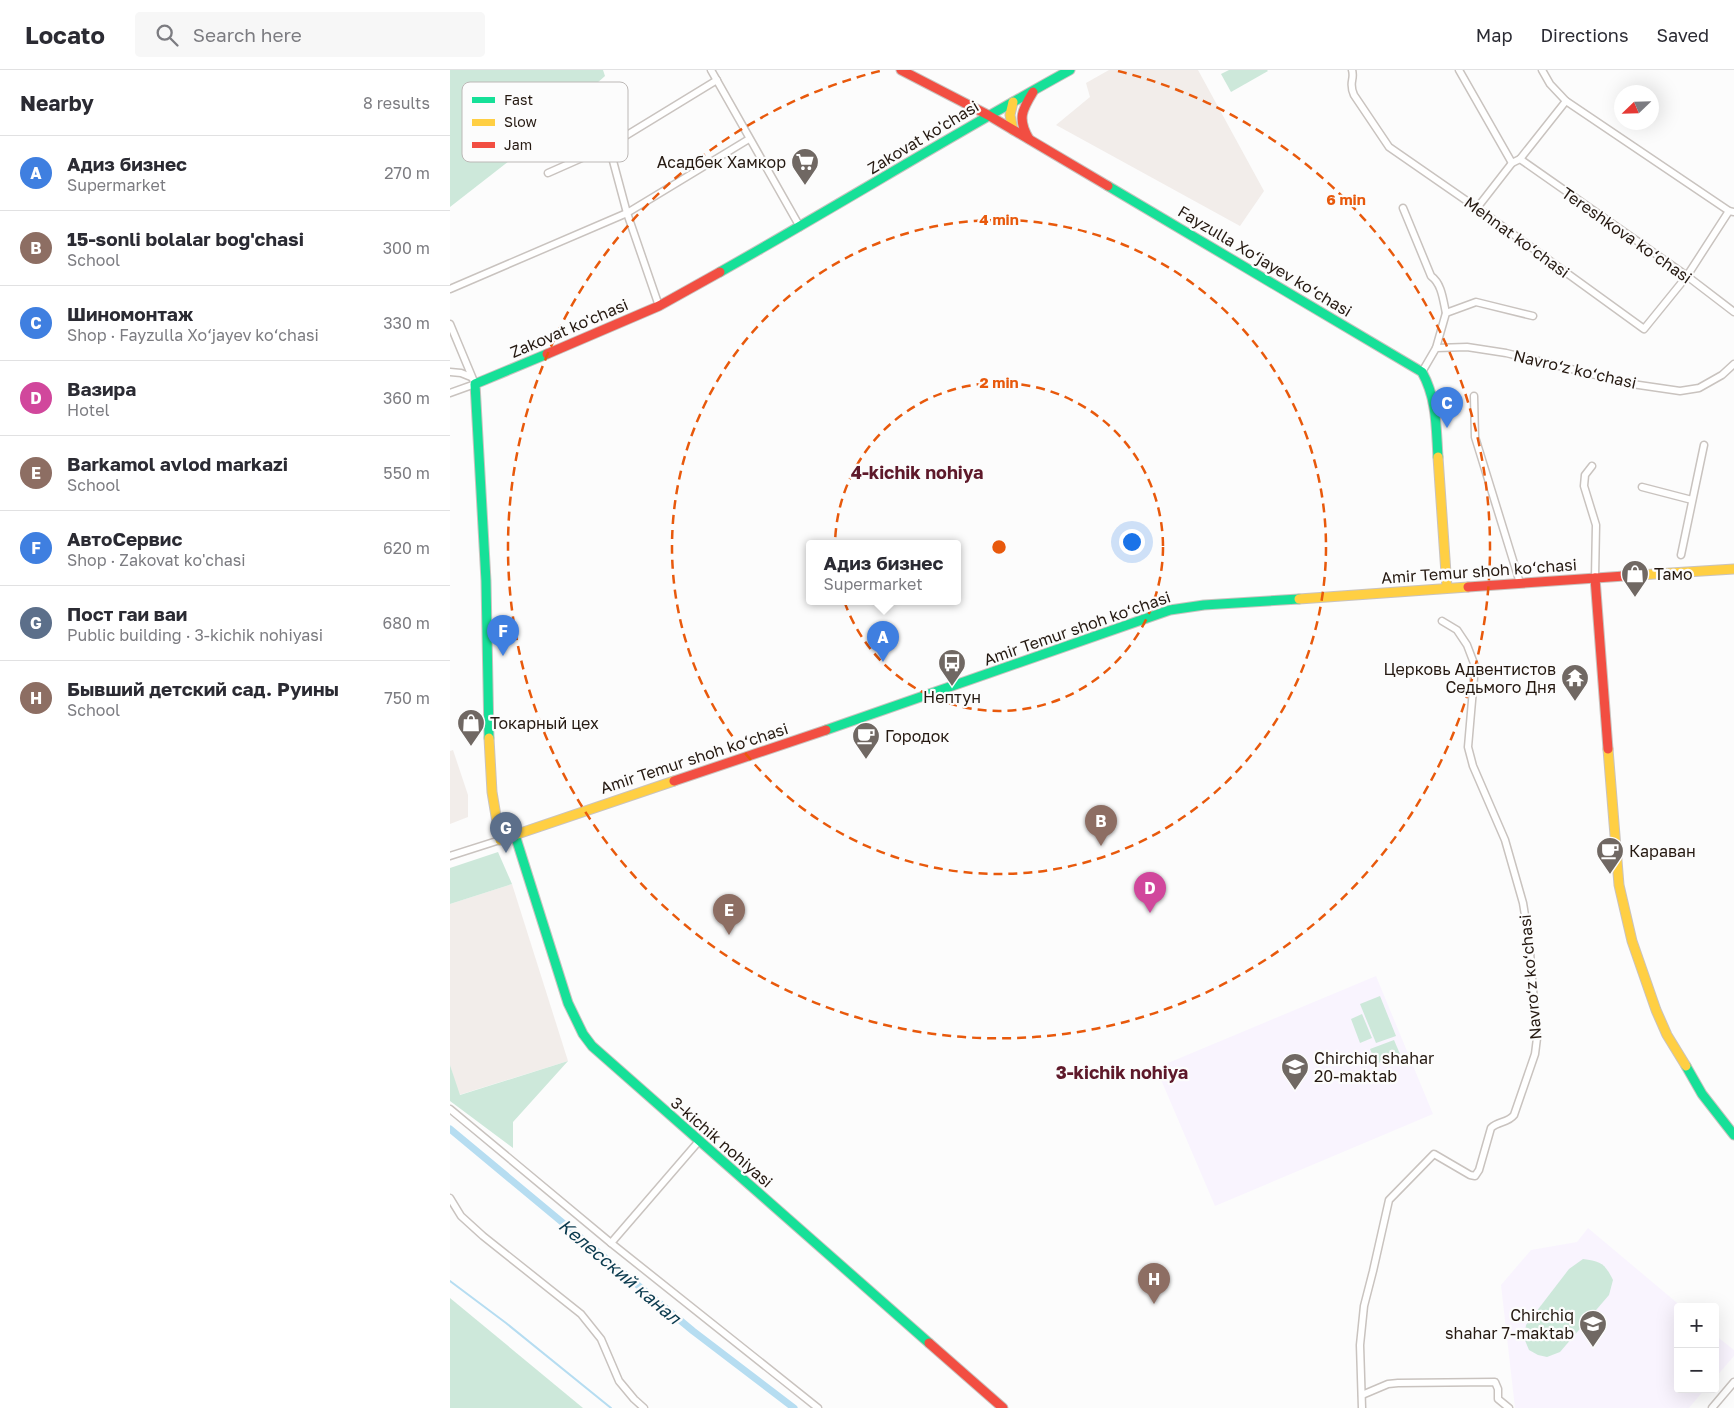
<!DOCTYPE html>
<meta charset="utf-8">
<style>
:root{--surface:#fff;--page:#f7f7f7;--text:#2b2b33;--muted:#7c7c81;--line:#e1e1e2;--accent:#db2777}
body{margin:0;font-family:"Golos Text",sans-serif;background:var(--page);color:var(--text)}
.controls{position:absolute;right:15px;bottom:15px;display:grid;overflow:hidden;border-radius:5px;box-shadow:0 5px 20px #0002}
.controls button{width:45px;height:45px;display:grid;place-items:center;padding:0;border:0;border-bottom:1px solid var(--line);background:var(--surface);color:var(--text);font:25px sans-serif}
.compass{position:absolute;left:1164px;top:15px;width:45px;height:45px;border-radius:50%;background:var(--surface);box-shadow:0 5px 20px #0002;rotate:247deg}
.you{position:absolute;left:681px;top:471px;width:18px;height:18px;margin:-12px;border:4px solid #fff;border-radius:50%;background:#1a73e8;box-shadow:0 0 0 8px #1a73e833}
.badge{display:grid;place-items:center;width:32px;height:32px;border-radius:50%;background:var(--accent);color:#fff;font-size:16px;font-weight:700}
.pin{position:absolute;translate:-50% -41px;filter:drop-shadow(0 1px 2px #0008)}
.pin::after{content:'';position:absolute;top:26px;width:18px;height:15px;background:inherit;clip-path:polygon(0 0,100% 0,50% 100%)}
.popup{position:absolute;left:356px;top:470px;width:155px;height:65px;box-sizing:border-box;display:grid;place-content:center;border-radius:5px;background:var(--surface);filter:drop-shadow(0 1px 4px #0005);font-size:16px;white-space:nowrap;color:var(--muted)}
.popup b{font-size:19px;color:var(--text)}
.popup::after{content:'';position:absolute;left:50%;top:100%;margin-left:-10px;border:10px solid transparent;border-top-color:var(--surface)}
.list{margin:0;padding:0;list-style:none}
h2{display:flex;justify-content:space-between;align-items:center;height:65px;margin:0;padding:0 20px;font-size:21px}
h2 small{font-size:16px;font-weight:400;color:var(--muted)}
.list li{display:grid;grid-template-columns:32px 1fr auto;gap:15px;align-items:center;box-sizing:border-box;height:75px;padding:0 20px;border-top:1px solid var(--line)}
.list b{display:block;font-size:19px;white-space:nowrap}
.list p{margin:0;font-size:16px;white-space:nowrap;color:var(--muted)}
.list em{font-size:16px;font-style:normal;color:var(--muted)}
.icon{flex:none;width:28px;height:28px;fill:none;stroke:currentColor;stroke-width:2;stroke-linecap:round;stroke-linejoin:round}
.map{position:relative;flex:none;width:1284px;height:1338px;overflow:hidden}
header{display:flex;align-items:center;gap:30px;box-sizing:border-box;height:70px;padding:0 25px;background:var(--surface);border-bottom:1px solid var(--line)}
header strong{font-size:24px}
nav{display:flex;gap:28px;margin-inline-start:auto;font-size:18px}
.search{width:350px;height:45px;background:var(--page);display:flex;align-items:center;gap:12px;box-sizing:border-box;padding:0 18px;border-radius:5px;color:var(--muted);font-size:19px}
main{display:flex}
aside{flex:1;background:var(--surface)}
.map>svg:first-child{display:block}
</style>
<header>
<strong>Locato</strong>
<div class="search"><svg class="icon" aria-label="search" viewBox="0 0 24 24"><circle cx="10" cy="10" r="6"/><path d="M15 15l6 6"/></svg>Search here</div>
<nav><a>Map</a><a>Directions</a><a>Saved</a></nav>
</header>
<main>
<aside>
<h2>Nearby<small>8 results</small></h2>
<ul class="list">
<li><span class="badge" style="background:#3f7fe0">A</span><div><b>Адиз бизнес</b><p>Supermarket</p></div><em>270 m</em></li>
<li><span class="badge" style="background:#8d6e63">B</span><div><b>15-sonli bolalar bog'chasi</b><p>School</p></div><em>300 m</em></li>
<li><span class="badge" style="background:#3f7fe0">C</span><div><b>Шиномонтаж</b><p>Shop · Fayzulla Xo‘jayev ko‘chasi</p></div><em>330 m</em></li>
<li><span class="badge" style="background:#d1479c">D</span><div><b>Вазира</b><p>Hotel</p></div><em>360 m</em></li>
<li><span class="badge" style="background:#8d6e63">E</span><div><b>Barkamol avlod markazi</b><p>School</p></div><em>550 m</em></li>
<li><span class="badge" style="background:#3f7fe0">F</span><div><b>АвтоСервис</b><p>Shop · Zakovat ko'chasi</p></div><em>620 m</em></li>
<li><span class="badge" style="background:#5c6f8a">G</span><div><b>Пост гаи ваи</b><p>Public building · 3-kichik nohiyasi</p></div><em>680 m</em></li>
<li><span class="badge" style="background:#8d6e63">H</span><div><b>Бывший детский сад. Руины</b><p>School</p></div><em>750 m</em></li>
</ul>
</aside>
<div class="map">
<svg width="1284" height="1338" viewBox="0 0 1284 1338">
<rect width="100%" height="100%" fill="#fcfcfc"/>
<g fill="#f2edea">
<path d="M659,0H748L814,121L790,156L606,55L640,27L636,13Z"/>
<path d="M3,680L18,725V747L0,754V681Z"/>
<path d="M62,814L118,991L9,1025L0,995V834Z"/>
</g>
<g fill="#f9f4fe">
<path d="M926,906L983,1044L765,1136L706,998Z"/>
<path d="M1138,1158L1232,1237H1228V1319H1255L1239,1338H1065L1051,1215L1081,1180L1127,1172Z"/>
<path d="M1265,1265L1284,1280V1286L1265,1308Z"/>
</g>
<g fill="#cde8da">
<path d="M0,0H153L155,6L63,88L0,137Z"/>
<path d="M779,0H817L818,1L781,22L771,4Z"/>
<path d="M48,782L62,814L0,834V798Z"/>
<path d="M930,926L946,966L926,973L910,934Z"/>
<path d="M912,944L922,968L910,973L901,949Z"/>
<path d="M944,970L950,984L926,994L920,979Z"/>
<path d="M118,991L63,1052V1078L0,1031V995L10,1025Z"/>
<path d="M1133,1189C1151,1191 1155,1194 1163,1210L1159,1225L1110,1282L1097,1287L1088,1285L1079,1280L1074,1268L1076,1255L1119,1199Z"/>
<path d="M0,1228L133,1338H0Z"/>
</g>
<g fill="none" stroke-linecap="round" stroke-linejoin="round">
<path stroke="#b6ddf1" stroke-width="2" d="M0,1211L56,1253L161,1338"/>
<path stroke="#b6ddf1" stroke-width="7" d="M0,1059L243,1261L344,1338"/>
<defs>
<g id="street">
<path d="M261,0L350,157"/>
<path d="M902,0C905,10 898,12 904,25L939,77L1027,138L1194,259L1237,206L1279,141"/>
<path d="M1009,0L1062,93"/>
<path d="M1092,0L1100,14L1116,31L1279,141L1284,142"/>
<path d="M159,76L177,143L209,236"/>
<path d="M1070,89L1237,206L1284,242"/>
<path d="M98,103L159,76L267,10"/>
<path d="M953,138L981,206C992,214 993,230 996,243"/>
<path d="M1027,138L1062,93L1070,89L1116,31"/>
<path d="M0,219L177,143L299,69"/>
<path d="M0,254L25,314L0,323"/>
<path d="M986,278L996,243L1026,232L1083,246"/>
<path d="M0,302L11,303L21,307"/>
<path d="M972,302L986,278L1017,277L1056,283L1182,314L1230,321L1249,318L1272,305L1284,294"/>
<path d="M1024,326L1025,367L1070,513"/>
<path d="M1142,396L1135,405L1134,416L1146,455L1145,508"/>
<path d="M1192,417L1242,430"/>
<path d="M1231,485L1254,375"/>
<path d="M0,786L50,770"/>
<path d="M0,1039L161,1173L368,1338"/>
<path d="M0,1128L11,1146L33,1166L131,1244L151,1269L169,1311L184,1329L194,1338"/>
<path d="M161,1173L249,1071"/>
<path d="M912,1325L938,1314L948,1313L1045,1312L1048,1319V1329L1059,1338"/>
<path d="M912,1338L910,1275L914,1236L923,1201L939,1130L984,1084L1020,1105L1025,1106L1029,1100L1041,1058C1048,1051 1058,1053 1064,1045L1085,984L1087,968L1079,870L1073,833L1055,770L1023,696L1018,677L1025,596L1017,575L1007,560L992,551"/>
<path d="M1262,1338L1284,1312"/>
</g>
<g id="fast">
<path d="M658,116L972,302C987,329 986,357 988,387"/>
<path d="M270,202C387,136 502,65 620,0"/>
<path d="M376,660L720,540L754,535L849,529"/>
<path d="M39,668L36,511L25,314L97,284"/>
<path d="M65,765L118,933L133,964L142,976L479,1273"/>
<path d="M1236,996L1252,1024L1284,1065"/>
</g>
<g id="slow">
<path d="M563,32L560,45L563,60"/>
<path d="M988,387L997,518"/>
<path d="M1189,505L1284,499"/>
<path d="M849,529L1018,517"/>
<path d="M39,668L42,722L50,770L224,711"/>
<path d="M1158,679L1169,815L1182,871L1206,940L1217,965L1236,996"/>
</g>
<g id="jam">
<path d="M451,0L538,45L658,116"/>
<path d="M579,69C567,49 572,40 583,22"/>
<path d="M97,284L209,236L270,202"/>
<path d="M1145,508L1158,679"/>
<path d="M1018,517L1189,505"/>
<path d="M224,711L376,660"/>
<path d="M479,1273L553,1338"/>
</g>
</defs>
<use href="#street" stroke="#c9c3bf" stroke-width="9"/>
<use href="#fast" stroke="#c9c3bf" stroke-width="11"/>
<use href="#slow" stroke="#c9c3bf" stroke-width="11"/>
<use href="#jam" stroke="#c9c3bf" stroke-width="11"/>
<use href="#street" stroke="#fff" stroke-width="6"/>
<use href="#fast" stroke="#16e098" stroke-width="9"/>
<use href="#slow" stroke="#ffcf43" stroke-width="9"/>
<use href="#jam" stroke="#f24e42" stroke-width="9"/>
</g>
<g fill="none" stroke="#e8590c" stroke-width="2.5" stroke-dasharray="9 6">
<circle cx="549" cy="477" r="164"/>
<circle cx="549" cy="477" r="327"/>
<path d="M668 1A491 491 0 1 1 430 1"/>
</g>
<defs>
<symbol id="supermarket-pin" viewBox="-11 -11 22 30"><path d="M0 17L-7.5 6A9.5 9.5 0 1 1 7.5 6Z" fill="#706863" stroke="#fcfcfc"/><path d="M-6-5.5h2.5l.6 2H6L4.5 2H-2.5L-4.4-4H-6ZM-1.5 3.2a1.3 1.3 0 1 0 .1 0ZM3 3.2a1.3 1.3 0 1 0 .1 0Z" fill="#fff"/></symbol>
<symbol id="shop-pin" viewBox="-11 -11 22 30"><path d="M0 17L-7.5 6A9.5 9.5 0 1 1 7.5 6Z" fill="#706863" stroke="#fcfcfc"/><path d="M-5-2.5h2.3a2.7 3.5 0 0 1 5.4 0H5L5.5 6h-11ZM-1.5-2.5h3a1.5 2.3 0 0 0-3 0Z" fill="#fff"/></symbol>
<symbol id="bus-pin" viewBox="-11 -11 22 30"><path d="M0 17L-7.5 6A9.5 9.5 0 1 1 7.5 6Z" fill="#706863" stroke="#fcfcfc"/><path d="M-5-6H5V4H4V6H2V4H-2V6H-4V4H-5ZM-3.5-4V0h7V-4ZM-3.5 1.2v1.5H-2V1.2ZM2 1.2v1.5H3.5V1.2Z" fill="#fff"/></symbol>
<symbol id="temple-pin" viewBox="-11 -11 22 30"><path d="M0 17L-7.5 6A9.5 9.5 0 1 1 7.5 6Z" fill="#706863" stroke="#fcfcfc"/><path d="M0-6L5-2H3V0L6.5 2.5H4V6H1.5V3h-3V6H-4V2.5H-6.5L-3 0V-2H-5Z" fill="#fff"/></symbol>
<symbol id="cafe-pin" viewBox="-11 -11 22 30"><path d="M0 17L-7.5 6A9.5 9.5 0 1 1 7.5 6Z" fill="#706863" stroke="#fcfcfc"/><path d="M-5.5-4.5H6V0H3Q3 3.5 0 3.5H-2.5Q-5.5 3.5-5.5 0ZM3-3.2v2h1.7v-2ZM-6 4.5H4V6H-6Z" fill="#fff"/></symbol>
<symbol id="school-pin" viewBox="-11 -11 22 30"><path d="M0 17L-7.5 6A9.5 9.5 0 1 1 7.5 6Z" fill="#706863" stroke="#fcfcfc"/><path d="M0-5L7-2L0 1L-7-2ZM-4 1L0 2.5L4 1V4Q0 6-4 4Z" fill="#fff"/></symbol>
</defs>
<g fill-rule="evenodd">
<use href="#supermarket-pin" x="339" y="76" width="32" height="43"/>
<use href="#shop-pin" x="1169" y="488" width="32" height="43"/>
<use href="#bus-pin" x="486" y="577" width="32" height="43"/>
<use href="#temple-pin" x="1109" y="592" width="32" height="43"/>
<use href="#shop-pin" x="5" y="637" width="32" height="43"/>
<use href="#cafe-pin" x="400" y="650" width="32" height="43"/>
<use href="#cafe-pin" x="1144" y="765" width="32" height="43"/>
<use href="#school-pin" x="829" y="981" width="32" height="43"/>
<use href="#school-pin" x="1127" y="1238" width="32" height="43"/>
</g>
<g text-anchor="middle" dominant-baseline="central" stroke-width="4.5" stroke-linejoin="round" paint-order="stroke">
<g font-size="16" fill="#251911" stroke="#fcfcfc">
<text transform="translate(473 67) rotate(-31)">Zakovat ko'chasi</text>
<text transform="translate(1177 165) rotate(35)">Tereshkova ko‘chasi</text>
<text transform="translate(1067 167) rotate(36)">Mehnat ko‘chasi</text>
<text transform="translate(815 191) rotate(31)">Fayzulla Xo‘jayev ko‘chasi</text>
<text transform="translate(119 258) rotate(-23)">Zakovat ko'chasi</text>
<text transform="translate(1125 299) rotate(13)">Navro‘z ko‘chasi</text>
<text transform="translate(1029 501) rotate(-4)">Amir Temur shoh ko‘chasi</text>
<text transform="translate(627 558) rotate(-19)">Amir Temur shoh ko‘chasi</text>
<text transform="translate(244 688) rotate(-18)">Amir Temur shoh ko‘chasi</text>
<text transform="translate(1080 907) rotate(-95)">Navro‘z ko‘chasi</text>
<text transform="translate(272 1072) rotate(41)">3-kichik nohiyasi</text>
</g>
<g font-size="16" fill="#251911" stroke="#fcfcfc" text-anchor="start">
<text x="336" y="92" text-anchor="end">Асадбек Хамкор</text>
<text x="1204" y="504">Тамо</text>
<text x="1106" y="599" text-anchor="end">Церковь Адвентистов<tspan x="1106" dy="18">Седьмого Дня</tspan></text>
<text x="502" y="627" text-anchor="middle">Нептун</text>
<text x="40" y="653">Токарный цех</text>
<text x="435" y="666">Городок</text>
<text x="1179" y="781">Караван</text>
<text x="864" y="988">Chirchiq shahar<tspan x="864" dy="18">20-maktab</tspan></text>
<text x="1124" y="1245" text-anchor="end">Chirchiq<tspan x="1124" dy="18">shahar 7-maktab</tspan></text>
</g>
<g font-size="18" font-weight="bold" fill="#5e192a" stroke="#fcfcfc">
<text x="467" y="402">4-kichik nohiya</text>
<text x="672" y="1002">3-kichik nohiya</text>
</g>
<g font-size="18" font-style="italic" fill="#0a3a4e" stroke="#fcfcfc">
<text transform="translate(170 1201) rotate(40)">Келесский канал</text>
</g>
</g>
<rect x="12" y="12" width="166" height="80" rx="8" fill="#fcfcfc" stroke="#bcb8b6" stroke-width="1"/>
<rect x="22" y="27" width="23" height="6" fill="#16e098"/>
<rect x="22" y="49" width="23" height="7" fill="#ffcf43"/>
<rect x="22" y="72" width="23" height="6" fill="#f24e42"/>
<g font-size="14" fill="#251911">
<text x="54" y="35">Fast</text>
<text x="54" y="57">Slow</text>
<text x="54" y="80">Jam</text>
</g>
<circle cx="549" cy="477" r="8" fill="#e8590c" stroke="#fcfcfc" stroke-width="2.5"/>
<g font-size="15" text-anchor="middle" font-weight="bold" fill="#e8590c" stroke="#fcfcfc" stroke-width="4.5" stroke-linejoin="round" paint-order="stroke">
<text x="896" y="135">6 min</text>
<text x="549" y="155">4 min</text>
<text x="549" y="318">2 min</text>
</g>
</svg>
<div class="controls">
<button>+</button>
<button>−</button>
</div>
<svg class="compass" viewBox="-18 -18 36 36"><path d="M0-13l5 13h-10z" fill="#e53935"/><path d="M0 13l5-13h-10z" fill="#7c7c81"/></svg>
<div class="you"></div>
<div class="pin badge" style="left:433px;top:592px;background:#3f7fe0">A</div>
<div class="popup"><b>Адиз бизнес</b>Supermarket</div>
<div class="pin badge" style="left:651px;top:776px;background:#8d6e63">B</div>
<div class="pin badge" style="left:997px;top:358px;background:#3f7fe0">C</div>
<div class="pin badge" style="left:700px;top:843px;background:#d1479c">D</div>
<div class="pin badge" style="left:279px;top:865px;background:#8d6e63">E</div>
<div class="pin badge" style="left:53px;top:586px;background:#3f7fe0">F</div>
<div class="pin badge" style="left:56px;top:783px;background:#5c6f8a">G</div>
<div class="pin badge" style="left:704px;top:1234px;background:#8d6e63">H</div>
</div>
</main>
